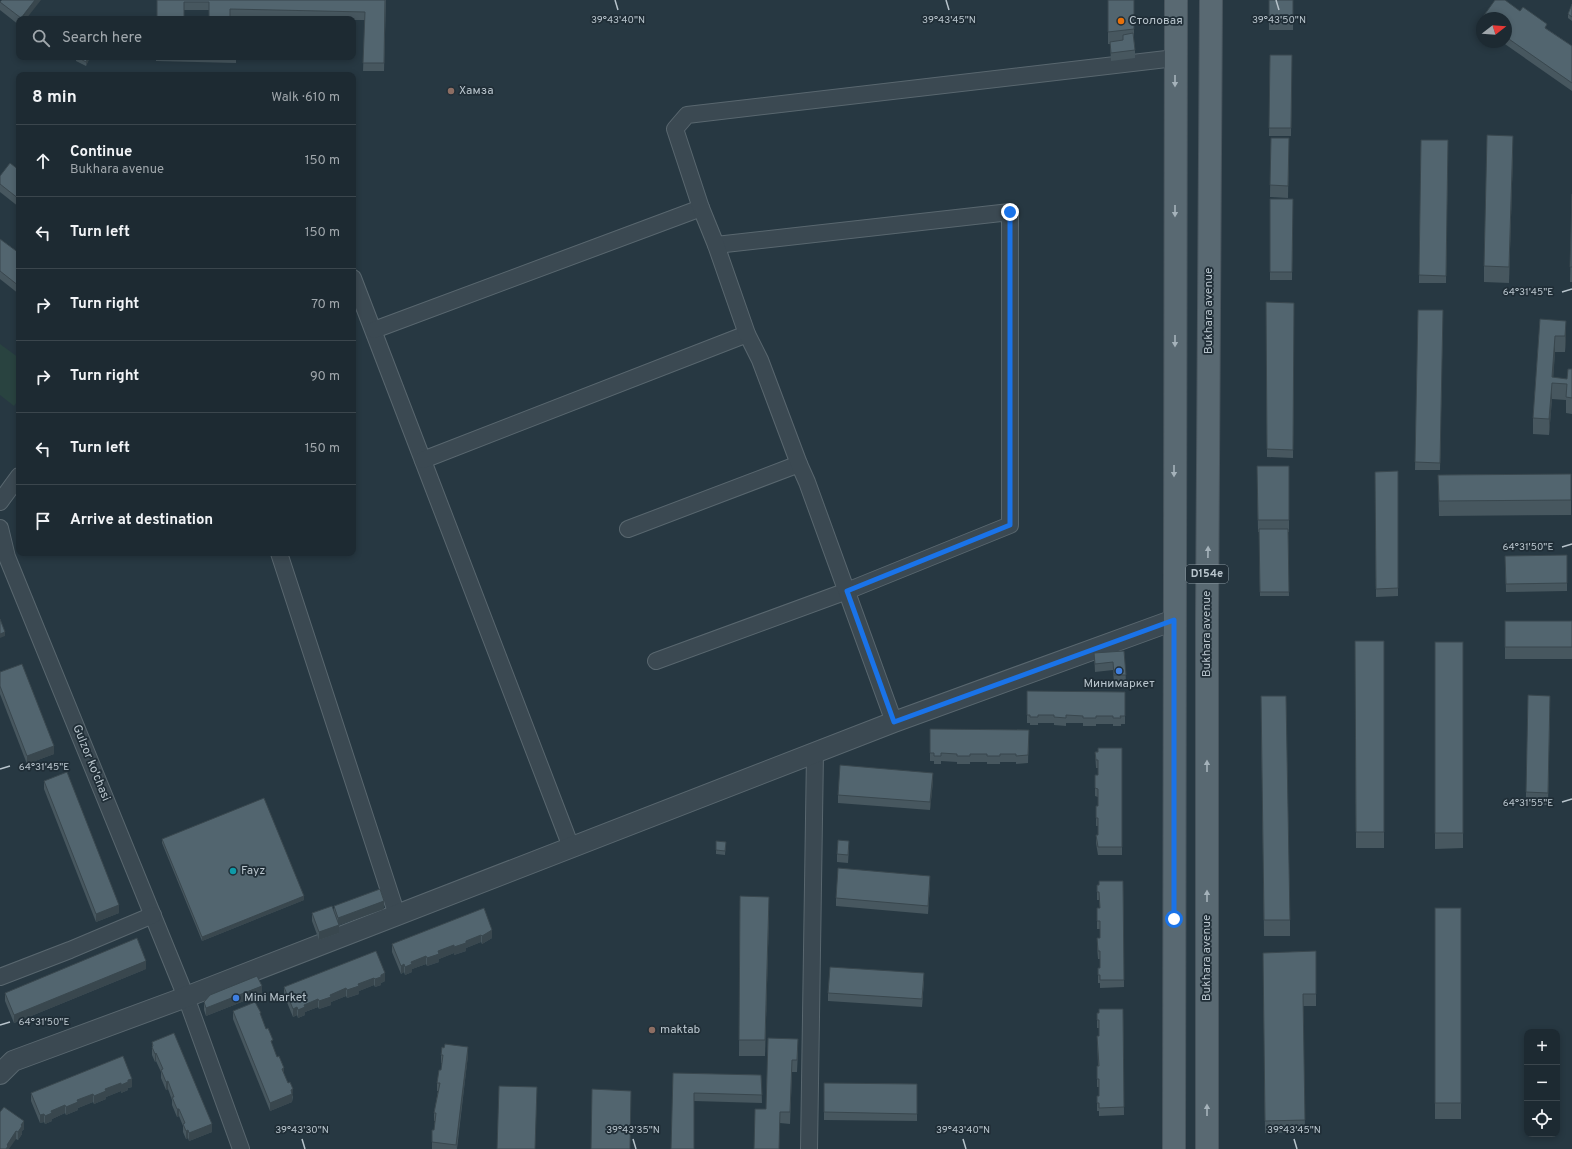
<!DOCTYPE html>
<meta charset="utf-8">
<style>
:root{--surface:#1d2a32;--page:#2a363e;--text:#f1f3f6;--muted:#a0a7ac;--line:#3b464d}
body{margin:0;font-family:Overpass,sans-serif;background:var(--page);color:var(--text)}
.controls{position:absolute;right:12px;bottom:12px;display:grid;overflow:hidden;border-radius:8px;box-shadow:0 2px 6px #0003}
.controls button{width:36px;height:36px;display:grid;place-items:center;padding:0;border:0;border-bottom:1px solid var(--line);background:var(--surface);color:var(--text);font:20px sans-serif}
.compass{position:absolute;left:1476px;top:12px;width:36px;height:36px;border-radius:50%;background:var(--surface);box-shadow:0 2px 6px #0003;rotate:73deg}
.stop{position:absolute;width:12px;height:12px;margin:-9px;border:3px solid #1a73e8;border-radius:50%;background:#fff}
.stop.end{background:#1a73e8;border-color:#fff;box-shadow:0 1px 4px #0008}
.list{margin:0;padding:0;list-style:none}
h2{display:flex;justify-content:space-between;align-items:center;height:52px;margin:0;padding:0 16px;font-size:17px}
h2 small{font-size:13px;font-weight:400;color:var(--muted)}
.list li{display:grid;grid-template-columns:26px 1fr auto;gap:12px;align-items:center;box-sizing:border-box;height:72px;padding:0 16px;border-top:1px solid var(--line)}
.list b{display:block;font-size:15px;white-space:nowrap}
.list p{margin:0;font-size:13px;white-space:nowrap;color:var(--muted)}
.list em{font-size:13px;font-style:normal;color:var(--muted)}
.icon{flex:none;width:22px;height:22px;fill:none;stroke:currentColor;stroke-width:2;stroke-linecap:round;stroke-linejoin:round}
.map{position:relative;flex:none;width:1572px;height:1149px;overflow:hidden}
.search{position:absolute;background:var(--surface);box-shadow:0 2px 6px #0003;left:16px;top:16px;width:340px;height:44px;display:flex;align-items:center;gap:10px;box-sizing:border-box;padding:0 14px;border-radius:8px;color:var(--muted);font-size:15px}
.panel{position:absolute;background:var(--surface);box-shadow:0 2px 6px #0003;left:16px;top:72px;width:340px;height:484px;border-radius:8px}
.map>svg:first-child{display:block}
</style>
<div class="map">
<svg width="1572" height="1149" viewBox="0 0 1572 1149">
<rect width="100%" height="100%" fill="#273842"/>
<path fill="#294340" d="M0,344L19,358V399L14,406L0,395Z"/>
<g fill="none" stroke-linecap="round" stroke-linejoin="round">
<defs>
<g id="minor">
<path d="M353,278L571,847"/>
<path d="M374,330L701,208"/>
<path d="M423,460L747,334"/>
<path d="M0,502L19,476"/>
<path d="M0,528L7,557L186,997L241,1149"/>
<path d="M628,529L799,464"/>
<path d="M279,553L397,915"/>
<path d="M656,661L847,591L1010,525V212L716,245"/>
<path d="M894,722L807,482L799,464L760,360L747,334L716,245L701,208L675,129L687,115L1175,58"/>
<path d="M0,977L70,950L153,915"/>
<path d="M809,1149L815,753"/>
</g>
<path id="tertiary" d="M0,1074L13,1061L186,997L894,722L1174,620"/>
<g id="primary">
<path d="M1174,1149L1176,0"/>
<path d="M1207,1149V620L1211,0"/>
</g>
</defs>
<use href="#minor" stroke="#59676f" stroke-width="18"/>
<use href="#tertiary" stroke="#59676f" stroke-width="22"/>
<use href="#primary" stroke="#48555e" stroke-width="24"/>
<use href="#minor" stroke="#3b4952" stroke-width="16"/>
<use href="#tertiary" stroke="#3b4952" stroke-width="20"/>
<use href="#primary" stroke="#596972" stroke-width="22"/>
</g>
<g fill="#47575f">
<path d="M157,0H386L384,71H363L365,20H353V19H312L230,17L209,10H184Z"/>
<path d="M1108,0H1134V40L1135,50V58L1111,61L1110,44H1108Z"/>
<rect x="1269" y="0" width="24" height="30"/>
<path d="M0,2L26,19H19V25L0,10Z"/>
<path d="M1572,4V21L1568,18V14Z"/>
<path d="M1482,18V28L1481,27V19Z"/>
<path d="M1506,18L1547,29L1572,46V91L1502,42H1506Z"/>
<path d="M1270,55H1292L1291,136H1269Z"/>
<path d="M76,57H90L86,66L76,61Z"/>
<path d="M156,57H236V63L156,61Z"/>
<path d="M1271,138H1289L1288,198L1270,197Z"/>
<path d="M1421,140H1448L1446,283H1419Z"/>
<path d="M1513,152L1509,283L1484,282V266Z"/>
<path d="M19,170V207L0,192V176Z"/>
<path d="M1572,194V282H1570Z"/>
<path d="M1270,199H1293L1292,280H1270Z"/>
<path d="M0,239L19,253V294L0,279Z"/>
<path d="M1266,302L1294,303L1293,458L1267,457Z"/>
<path d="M1418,310H1443L1440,470H1415Z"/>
<path d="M1540,319L1566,336L1565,352H1555L1553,378L1567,379L1572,369V414L1566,413V400L1552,399L1549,435L1533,434V418Z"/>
<path d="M1257,466H1289V532H1288L1289,596H1260L1259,532H1258Z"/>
<path d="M1398,471V596L1376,597L1375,472Z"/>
<path d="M1571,474V515L1439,516L1438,475Z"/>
<path d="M1567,555V591L1506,592L1505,556Z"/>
<rect x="1505" y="621" width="67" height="38"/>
<path d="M1355,641H1384V848H1356Z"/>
<path d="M1435,642H1463V848L1435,849Z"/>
<path d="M1124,651L1126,682L1114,683L1113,670L1095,672L1094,653Z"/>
<path d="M0,672L54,754L27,764L0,694Z"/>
<path d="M1027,691L1125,692V724H1121V726H1113V724H1096V726H1083V723H1066V726L1054,725V723H1038V725H1030V723H1027Z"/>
<path d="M1550,708L1548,805L1526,804V792Z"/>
<path d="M1261,712L1290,920V936H1264Z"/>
<path d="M930,729L1029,730L1028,763L1016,764V762H1000V764H987V762H970V764H957V762L941,761V764H934V761H930Z"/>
<path d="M1122,748V855H1098L1096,843V835H1098V826H1096V814L1098,806V797L1095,796V783L1098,775V768H1096L1095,752Z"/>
<path d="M44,781L119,913L96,922L44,789Z"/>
<path d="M933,781L930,810L838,803V795Z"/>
<path d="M162,839L304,900L202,941L162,843Z"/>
<path d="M716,841L726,842L725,855L716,854Z"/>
<path d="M849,848L848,863L837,862V854Z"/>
<path d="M1123,881L1124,987L1100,988V983H1098V975L1100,968V959H1098L1097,946L1100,938V929H1097V921L1100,908L1099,900H1097V885Z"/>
<path d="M930,884L928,914L836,906V898Z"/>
<path d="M740,896L769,913L765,1056H739Z"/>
<path d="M334,906L384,909L339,925V933L319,940L312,921V913L334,911Z"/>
<path d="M484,908L492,938L482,944L481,942L466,948V951L454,955V953L439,959V962L427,966L426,964L412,969V972L405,975L404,972L401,974L392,952V944Z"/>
<rect x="1435" y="908" width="26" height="211"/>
<path d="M376,951L385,981L381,983V985L375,987L374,985L359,991V994L347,998L346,996L331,1002V1005L319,1009L318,1007L305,1012V1015L298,1018L297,1015L293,1017L284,995V987Z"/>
<path d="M1316,951V1006H1303L1305,1132L1265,1133L1263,953Z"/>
<path d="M146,969L14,1023L5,1001V993Z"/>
<path d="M924,981L922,1007L828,1001V993Z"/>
<path d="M262,994L206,1016L204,1010V1002Z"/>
<path d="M1123,1009L1124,1115L1099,1116V1111H1097V1096H1099V1087H1097V1066H1098L1097,1036H1099V1028H1097V1013Z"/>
<path d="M233,1011L261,1018L293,1097L292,1102L270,1111L233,1019Z"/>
<path d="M768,1038L798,1051L797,1072H792L790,1124L780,1123L766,1109Z"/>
<path d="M152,1042L212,1132L189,1141L188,1138L186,1139L183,1132V1126L179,1116L177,1117L172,1105V1100L168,1089L166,1090L161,1078V1072L156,1061L155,1062L152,1055Z"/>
<path d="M441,1055H468L457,1149H432V1130H434L435,1121H434V1113L438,1091H437V1083L441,1070L442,1063H441Z"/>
<path d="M123,1056L132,1087L128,1088V1090L121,1093V1091L106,1097V1099L94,1104L93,1102L78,1108V1110L66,1115L65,1113L52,1119V1121L45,1124L44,1122L40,1123L31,1101V1093Z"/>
<path d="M673,1073L761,1075L762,1103L694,1101Z"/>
<path d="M824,1083L917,1084V1121L824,1120Z"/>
<path d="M0,1112L24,1129L22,1131V1134L18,1140L16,1139Z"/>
</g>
<g fill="#39474e">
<path d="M35,0H41L26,19H21Z"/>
<path d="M88,57H90L86,66V62Z"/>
<path d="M1513,136V152L1509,283V267Z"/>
<path d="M1566,321V336L1565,352V336Z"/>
<path d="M1555,336V352L1553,383L1552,377Z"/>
<path d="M1552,383V399L1549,435V419Z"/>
<path d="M100,553H108L100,556Z"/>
<path d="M5,632V636L0,638V634Z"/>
<path d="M54,746V754L27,764V756Z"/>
<path d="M933,773V781L930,810V802Z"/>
<path d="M930,876V884L928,914V906Z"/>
<path d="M304,896V900L202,941V937Z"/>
<path d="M769,897V913L765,1056V1040Z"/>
<path d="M384,901V909L339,925V933L319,940V932L338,925V918Z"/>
<path d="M119,905V913L96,922V914Z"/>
<path d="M492,930V938L482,944V936Z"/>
<path d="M481,935V942L466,948V951L454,955V947L466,941Z"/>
<path d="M454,945V953L439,959V962L427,966V958L438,951Z"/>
<path d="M426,956V964L412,969V972L405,975V967L411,962Z"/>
<path d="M146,961V969L14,1023V1015Z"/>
<path d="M404,964V972L401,974V966Z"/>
<path d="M385,973V981L381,983V985L375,987V979L381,975Z"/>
<path d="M374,978V985L359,991V994L347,998V990L358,984Z"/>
<path d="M262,986V994L206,1016V1008Z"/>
<path d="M346,988V996L331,1002V1005L319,1009V1001L330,995Z"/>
<path d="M318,999V1007L305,1012V1015L298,1018V1010L304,1005Z"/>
<path d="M297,1007V1015L293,1017V1009Z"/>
<path d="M468,1047V1055L456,1149V1145Z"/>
<path d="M156,1053V1061L155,1062V1054Z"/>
<path d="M284,1068V1076L282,1069Z"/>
<path d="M132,1079V1087L128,1088V1090L121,1093V1085L128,1080Z"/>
<path d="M168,1081V1089L166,1090V1082Z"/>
<path d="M121,1083V1091L106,1097V1099L94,1104V1096L105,1089Z"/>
<path d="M293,1089L292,1102L270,1111V1103Z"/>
<path d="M93,1094V1102L78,1108V1110L66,1115V1107L77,1100Z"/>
<path d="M65,1105V1113L52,1119V1121L45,1124V1116L51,1111Z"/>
<path d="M177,1109H179V1116L177,1117Z"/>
<path d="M44,1114V1122L40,1123V1115Z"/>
<path d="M24,1121V1129L22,1131V1134L18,1140V1132L21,1125Z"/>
<path d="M212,1124V1132L189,1141V1133Z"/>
<path d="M188,1130V1138L186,1139V1131Z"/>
<path d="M16,1131V1139L9,1149H6L7,1145Z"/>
</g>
<g fill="#52656f" stroke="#39474e">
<path d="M2,0H35L21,18L0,2Z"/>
<path d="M157,0H385L384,63H363L365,12L230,9V19H209V2H184V19H157Z"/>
<path d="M1108,0H1134V29L1108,32Z"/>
<rect x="1269" y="0" width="24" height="22"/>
<path d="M1495,0H1505L1520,11L1523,7L1547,24L1545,28L1572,46V83L1506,37V18H1482Z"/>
<path d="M1572,4V17L1568,14Z"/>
<path d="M1133,33L1135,50L1111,53L1110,42L1123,40V35Z"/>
<path d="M1270,55H1292L1291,128H1269Z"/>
<path d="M77,57H88L86,62Z"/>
<path d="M1487,135L1513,136L1509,267L1484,266Z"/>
<path d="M1271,138H1289L1288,186L1270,185Z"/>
<path d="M1421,140H1448L1446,276L1419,275Z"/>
<path d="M10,163L19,170V199L0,184V176Z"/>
<path d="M1572,194V267H1570Z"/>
<path d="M1270,199H1293L1292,272H1270Z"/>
<path d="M0,239L19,253V286L0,271Z"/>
<path d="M1266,302L1294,303L1293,450L1267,449Z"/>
<path d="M1418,310H1443L1440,463L1415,462Z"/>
<path d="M1540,319L1566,321L1565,336H1555L1552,377L1567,379L1568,369H1572V398L1566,397L1567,384L1552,383L1549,419L1533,418Z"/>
<path d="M1257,466H1289V520H1258Z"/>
<path d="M1398,471V588L1376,589L1375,472Z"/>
<path d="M1571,474V500L1439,501L1438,475Z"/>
<path d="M1259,529H1288L1289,592H1260Z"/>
<path d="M1567,555V583L1506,584L1505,556Z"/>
<path d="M0,619L5,632L0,634Z"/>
<rect x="1505" y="621" width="67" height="26"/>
<path d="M1355,641H1384V832H1356Z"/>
<rect x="1435" y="642" width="28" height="191"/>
<path d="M1124,651L1126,675H1114L1113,662L1095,664L1094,653Z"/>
<path d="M22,664L54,746L27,756L0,686V672Z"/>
<path d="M1027,691L1125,692V716H1120L1121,718H1113V716H1096V718H1083V716L1066,715V718L1054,717V715H1038V717H1030V715H1027Z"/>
<path d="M1528,695L1550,696L1548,793L1526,792Z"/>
<path d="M1261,696H1286L1290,920H1264Z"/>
<path d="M930,729L1029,730L1028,755L1016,756V754H1000V756H987V754H970V756H957V754L941,753V756H934V753H930Z"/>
<path d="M1098,748H1122V847H1098L1096,835H1098V818H1096V806H1098V789L1095,788V775H1098V760H1096L1095,752H1098Z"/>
<path d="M840,765L933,773L930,802L838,795Z"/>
<path d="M67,772L119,905L96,914L44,781Z"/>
<path d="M264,798L304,896L202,937L162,839Z"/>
<path d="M838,840L849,841L848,855L837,854Z"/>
<path d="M716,841L726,842L725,851L716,850Z"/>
<path d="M838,868L930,876L928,906L836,898Z"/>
<path d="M1099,881H1123L1124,980H1100V975H1098V968H1100V951H1098L1097,938H1100V921H1097V908H1100L1099,892H1097V885H1099Z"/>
<path d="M380,889L384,901L338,918L334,906Z"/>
<path d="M740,896L769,897L765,1040H739Z"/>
<path d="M332,906L339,925L319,932L312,913Z"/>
<path d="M484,908L492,930L482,936L481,935L466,941V943L454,947V945L438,951L439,954L427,958L426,956L411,962L412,964L405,967L404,964L401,966L392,944Z"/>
<rect x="1435" y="908" width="26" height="195"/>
<path d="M137,938L146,961L14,1015L5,993Z"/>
<path d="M376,951L385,973L381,975V977L375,979L374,978L358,984L359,986L347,990L346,988L330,995L331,997L319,1001L318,999L304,1005L305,1007L298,1010L297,1007L293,1009L284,987Z"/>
<path d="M1316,951V994H1303L1305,1120L1265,1121L1263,953Z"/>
<path d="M830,967L924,973L922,999L828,993Z"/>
<path d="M257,976L262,986L206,1008L204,1002L210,995Z"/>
<path d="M255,1002L261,1013H260L266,1029L268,1028L273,1040L271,1041L277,1057L279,1056L284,1068L282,1069L288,1083L290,1082L293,1089L291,1090L292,1094L270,1103L233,1011Z"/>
<path d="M1099,1009H1123L1124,1107L1099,1108V1103H1097V1096H1099V1079H1097V1066H1099L1097,1036H1099V1020H1097V1013H1099Z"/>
<path d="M174,1033L212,1124L189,1133L188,1130L186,1131L183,1124L185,1123L179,1109H177L172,1097H174L168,1081L166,1082L161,1070L163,1069L156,1053L155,1054L152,1047L153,1046L152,1042Z"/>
<path d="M768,1038L798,1039L797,1060H792L790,1112H780L779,1149H754L755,1109H766Z"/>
<path d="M445,1044L468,1047L456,1145L432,1142V1130H434L436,1113H434L440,1083H437L439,1070H441L443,1055H441L442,1047L444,1048Z"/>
<path d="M123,1056L132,1079L128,1080V1082L121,1085V1083L105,1089L106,1091L94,1096L93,1094L77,1100L78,1102L66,1107L65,1105L51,1111L52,1113L45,1116L44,1114L40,1115L31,1093Z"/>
<path d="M673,1073L761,1075L762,1095L694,1093V1149H671Z"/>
<path d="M824,1083L917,1084V1114L824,1112Z"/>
<path d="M499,1086L537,1087L535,1149H497Z"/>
<path d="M592,1089L631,1091L630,1149H591Z"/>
<path d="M4,1107L24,1121L21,1125L22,1126L18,1132L16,1131L7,1145L8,1146L6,1149H0V1112Z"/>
</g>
<defs><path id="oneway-solid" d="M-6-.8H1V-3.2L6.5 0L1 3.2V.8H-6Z"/></defs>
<g fill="#a5b2ba">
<use href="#oneway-solid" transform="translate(1175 81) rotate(90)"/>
<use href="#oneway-solid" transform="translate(1175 211) rotate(90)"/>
<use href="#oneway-solid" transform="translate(1175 341) rotate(90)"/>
<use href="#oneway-solid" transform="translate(1174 471) rotate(90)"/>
<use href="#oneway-solid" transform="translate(1208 552) rotate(-89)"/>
<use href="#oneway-solid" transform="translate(1207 766) rotate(-90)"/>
<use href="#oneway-solid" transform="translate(1207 896) rotate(-90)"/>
<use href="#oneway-solid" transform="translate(1207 1110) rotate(-90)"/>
</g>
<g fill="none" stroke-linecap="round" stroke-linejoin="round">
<path stroke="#1a73e8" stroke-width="5" d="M1010,212V525L847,591L894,722L1174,620V919"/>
</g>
<path fill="none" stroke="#b8c4cc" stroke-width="1.5" d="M615,0L618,10M946,0L949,10M1276,0L1279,10M1562,292L1572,289M1562,547L1572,544M0,769L10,766M1562,802L1572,799M0,1025L10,1022M302,1139L305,1149M633,1139L636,1149M963,1139L966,1149M1294,1139L1297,1149"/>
<circle fill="#e8710a" stroke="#202e37" stroke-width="1.5" cx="1121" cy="21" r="4"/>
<g fill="#8d6e63" stroke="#202e37" stroke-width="1.5">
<circle cx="451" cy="91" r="4"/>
<circle cx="652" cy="1030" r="4"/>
</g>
<g fill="#3f7fe0" stroke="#202e37" stroke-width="1.5">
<circle cx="1119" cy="671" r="4"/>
<circle cx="236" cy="998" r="4"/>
</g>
<circle fill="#0f9aa8" stroke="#202e37" stroke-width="1.5" cx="233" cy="871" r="4"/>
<g text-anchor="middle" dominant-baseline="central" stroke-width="3.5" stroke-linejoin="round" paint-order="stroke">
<rect fill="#202e37" stroke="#8a979f" stroke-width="1" x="1186" y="565" width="42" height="18" rx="3"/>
<g font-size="11" font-weight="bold" fill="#b8c4cc">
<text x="1207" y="574">D154e</text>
</g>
<g font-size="12" fill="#b8c4cc" stroke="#202e37" text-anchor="start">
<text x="1129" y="21">Столовая</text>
<text x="459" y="91">Хамза</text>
<text x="1119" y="684" text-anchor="middle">Минимаркет</text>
<text x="241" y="871">Fayz</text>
<text x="244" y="998">Mini Market</text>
<text x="660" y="1030">maktab</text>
</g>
<g font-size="12" fill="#b8c4cc" stroke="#202e37">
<text transform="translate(1209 311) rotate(-90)">Bukhara avenue</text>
<text transform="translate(1207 634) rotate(-90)">Bukhara avenue</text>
<text transform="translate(91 763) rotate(68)">Gulzor ko'chasi</text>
<text transform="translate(1207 958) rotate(-90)">Bukhara avenue</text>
</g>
</g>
<g font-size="10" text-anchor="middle" fill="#b8c4cc" stroke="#202e37" stroke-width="3.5" stroke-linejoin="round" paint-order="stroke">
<text x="618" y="23">39°43'40"N</text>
<text x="949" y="23">39°43'45"N</text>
<text x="1279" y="23">39°43'50"N</text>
<text x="1528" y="295">64°31'45"E</text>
<text x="1528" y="550">64°31'50"E</text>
<text x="44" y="770">64°31'45"E</text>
<text x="1528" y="806">64°31'55"E</text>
<text x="44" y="1025">64°31'50"E</text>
<text x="302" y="1133">39°43'30"N</text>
<text x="633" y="1133">39°43'35"N</text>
<text x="963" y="1133">39°43'40"N</text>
<text x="1294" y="1133">39°43'45"N</text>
</g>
</svg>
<div class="controls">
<button>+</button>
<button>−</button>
<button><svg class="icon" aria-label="locate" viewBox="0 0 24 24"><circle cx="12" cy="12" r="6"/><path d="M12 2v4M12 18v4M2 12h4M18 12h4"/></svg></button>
</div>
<svg class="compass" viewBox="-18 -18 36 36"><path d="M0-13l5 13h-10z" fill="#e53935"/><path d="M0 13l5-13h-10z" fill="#a0a7ac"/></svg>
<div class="stop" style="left:1174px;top:919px"></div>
<div class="stop end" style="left:1010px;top:212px"></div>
<div class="search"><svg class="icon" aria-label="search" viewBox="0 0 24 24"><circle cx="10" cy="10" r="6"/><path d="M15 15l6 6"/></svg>Search here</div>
<section class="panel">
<h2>8 min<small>Walk · 610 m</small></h2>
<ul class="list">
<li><svg class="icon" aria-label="ahead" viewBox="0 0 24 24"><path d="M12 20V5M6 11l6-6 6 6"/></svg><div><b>Continue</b><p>Bukhara avenue</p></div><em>150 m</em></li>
<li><svg class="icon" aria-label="left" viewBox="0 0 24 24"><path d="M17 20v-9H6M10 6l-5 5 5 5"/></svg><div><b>Turn left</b></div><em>150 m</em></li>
<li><svg class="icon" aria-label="right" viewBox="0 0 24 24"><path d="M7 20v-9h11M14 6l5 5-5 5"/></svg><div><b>Turn right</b></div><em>70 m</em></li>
<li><svg class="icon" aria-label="right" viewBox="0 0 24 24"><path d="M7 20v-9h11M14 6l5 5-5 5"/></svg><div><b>Turn right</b></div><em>90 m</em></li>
<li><svg class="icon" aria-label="left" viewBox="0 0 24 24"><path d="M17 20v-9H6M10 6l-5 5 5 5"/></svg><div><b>Turn left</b></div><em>150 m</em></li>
<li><svg class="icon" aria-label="arrive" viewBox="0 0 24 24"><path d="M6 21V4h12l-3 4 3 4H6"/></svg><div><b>Arrive at destination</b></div></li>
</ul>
</section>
</div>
